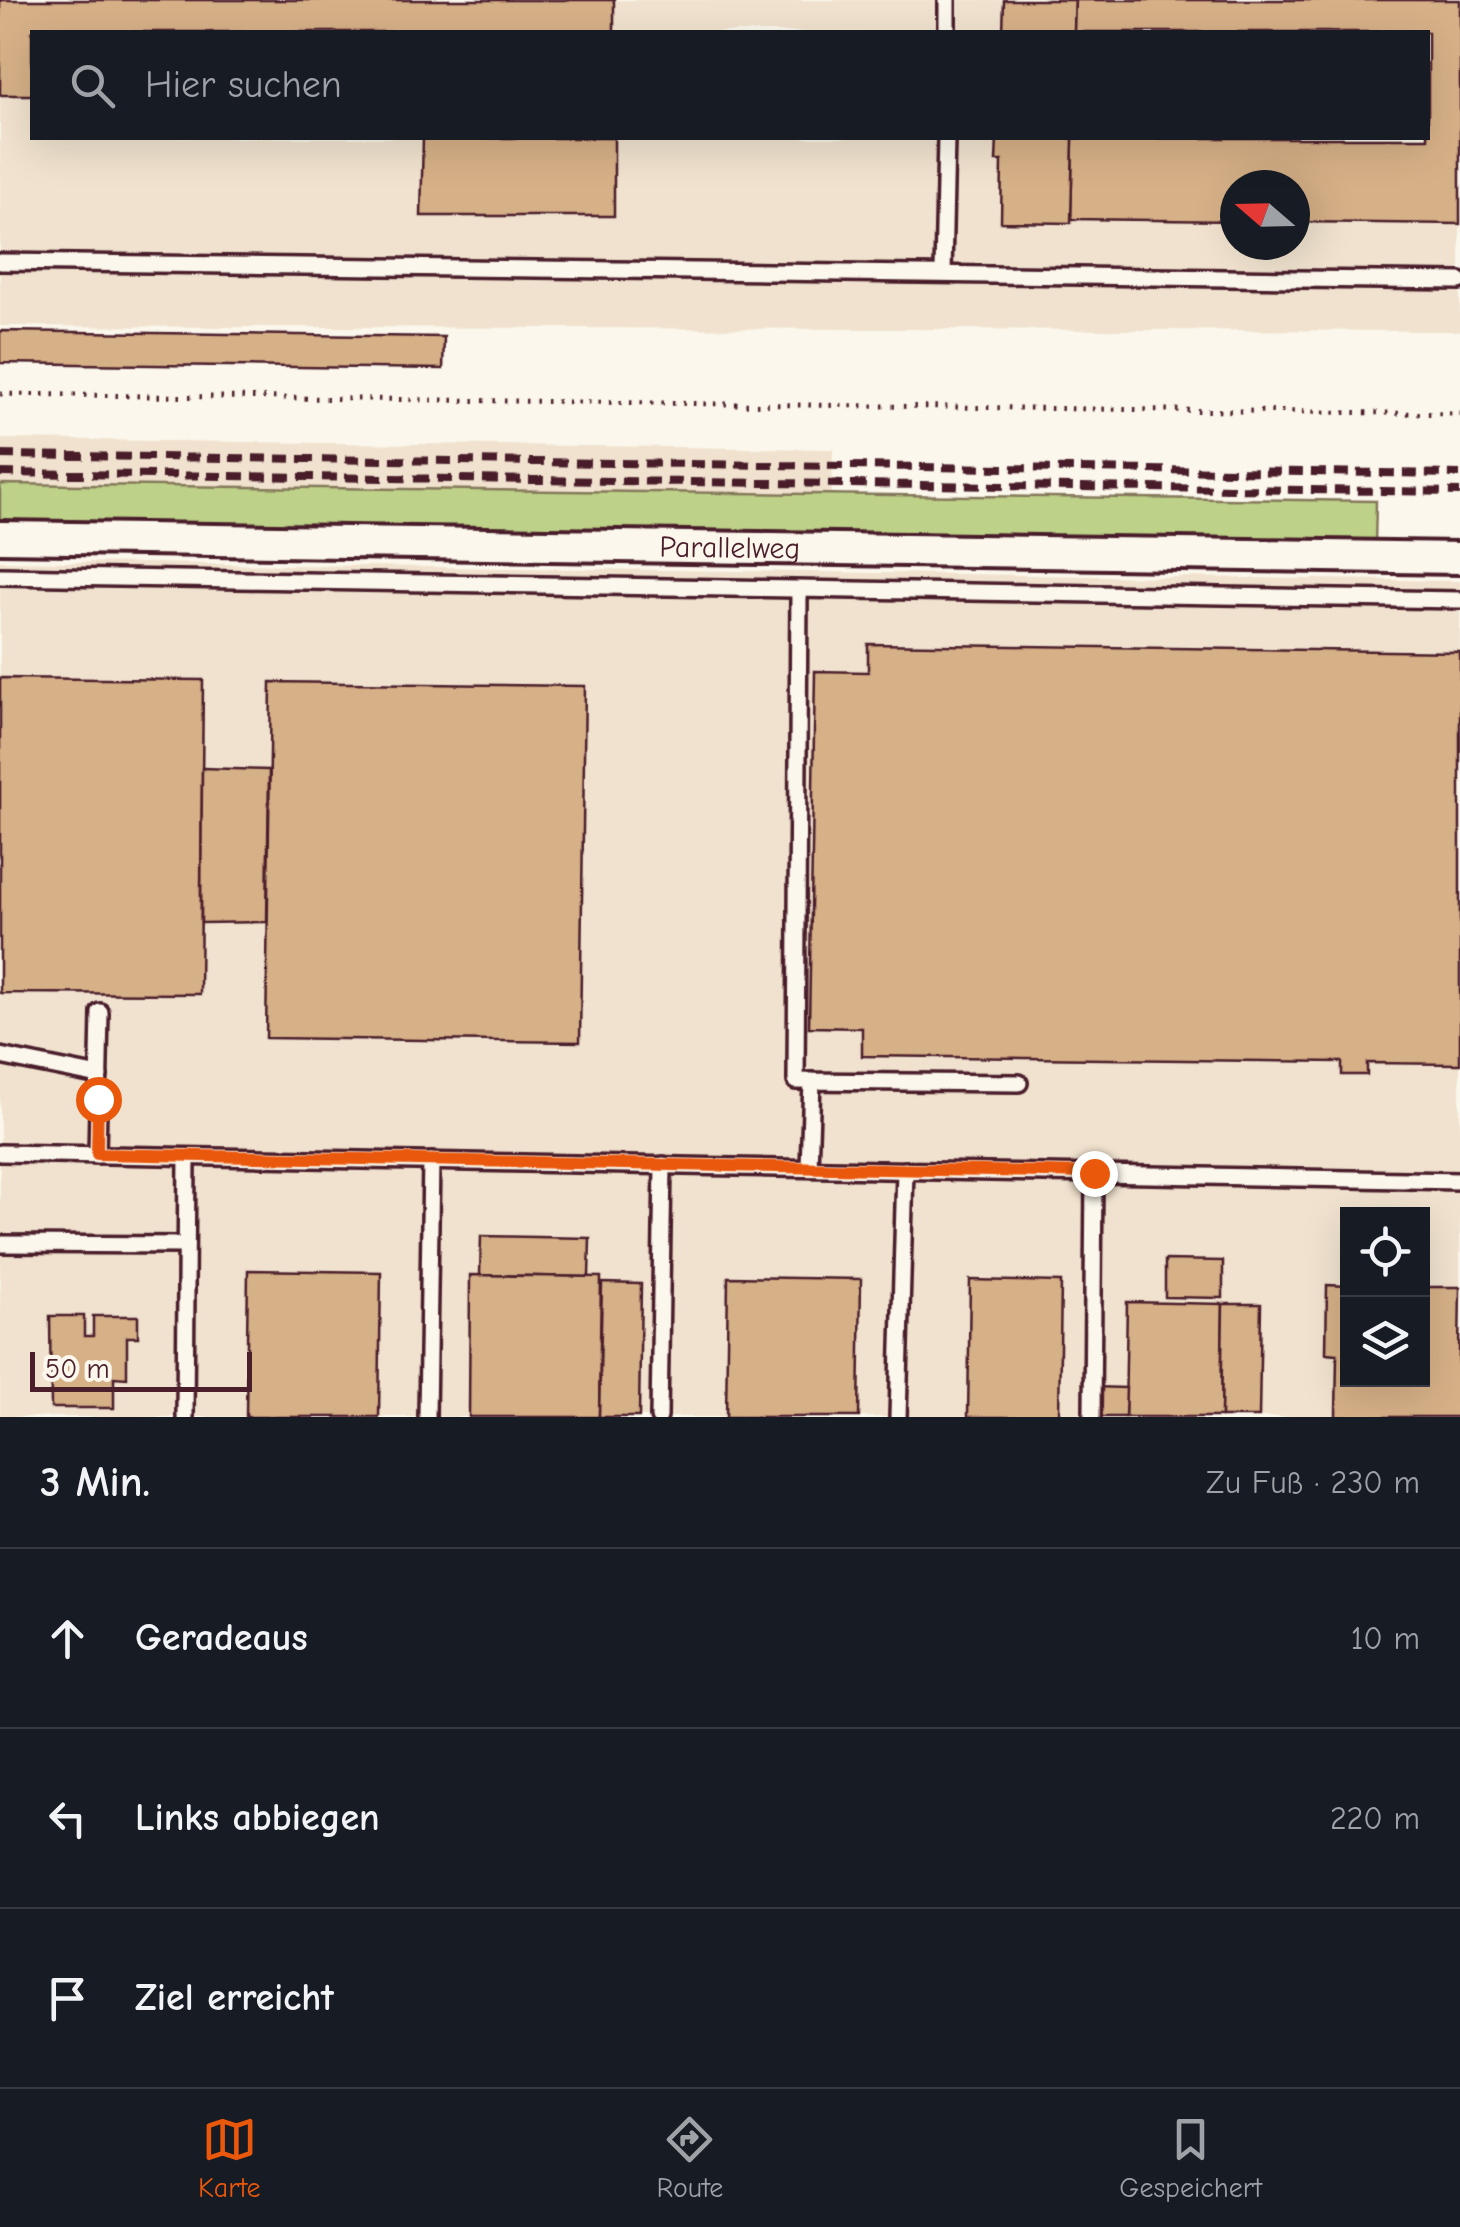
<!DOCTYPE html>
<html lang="de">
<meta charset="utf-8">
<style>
:root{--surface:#171b24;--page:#20242c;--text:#f1f3f6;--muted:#9ea1a6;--line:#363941;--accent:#ea580c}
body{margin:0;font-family:"Comic Neue",sans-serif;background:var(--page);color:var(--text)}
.controls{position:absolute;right:30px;bottom:30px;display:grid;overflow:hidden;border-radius:0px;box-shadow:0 10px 40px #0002}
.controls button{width:90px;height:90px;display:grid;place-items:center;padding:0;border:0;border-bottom:2px solid var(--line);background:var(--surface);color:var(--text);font:50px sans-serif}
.compass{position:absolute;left:1220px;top:170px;width:90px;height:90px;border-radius:50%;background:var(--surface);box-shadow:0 10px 40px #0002;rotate:290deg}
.scale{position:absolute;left:30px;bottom:25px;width:222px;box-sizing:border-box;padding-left:10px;border:5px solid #4a1f2b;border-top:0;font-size:28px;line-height:35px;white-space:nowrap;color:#4a1f2b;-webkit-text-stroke:8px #fbf7ec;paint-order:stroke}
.stop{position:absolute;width:30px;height:30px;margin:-22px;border:8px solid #ea580c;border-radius:50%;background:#fff}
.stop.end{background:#ea580c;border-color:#fff;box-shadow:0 2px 10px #0008}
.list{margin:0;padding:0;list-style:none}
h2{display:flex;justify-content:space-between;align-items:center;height:130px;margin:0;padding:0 40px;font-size:42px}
h2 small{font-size:32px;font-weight:400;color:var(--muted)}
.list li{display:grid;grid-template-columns:65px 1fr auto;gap:30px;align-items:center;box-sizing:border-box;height:180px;padding:0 40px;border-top:2px solid var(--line)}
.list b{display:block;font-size:38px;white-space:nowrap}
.list em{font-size:32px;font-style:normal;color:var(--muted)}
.icon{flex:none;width:55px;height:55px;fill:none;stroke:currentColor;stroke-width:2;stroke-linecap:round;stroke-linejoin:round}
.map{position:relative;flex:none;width:1460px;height:1417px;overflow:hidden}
.search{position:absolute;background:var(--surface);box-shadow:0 10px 40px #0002;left:30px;right:30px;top:30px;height:110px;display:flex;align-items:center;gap:25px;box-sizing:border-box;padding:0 35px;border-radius:0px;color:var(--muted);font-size:38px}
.sheet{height:670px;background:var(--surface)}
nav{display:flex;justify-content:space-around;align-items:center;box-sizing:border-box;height:140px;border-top:2px solid var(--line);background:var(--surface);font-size:28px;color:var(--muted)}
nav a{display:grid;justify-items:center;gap:5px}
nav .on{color:var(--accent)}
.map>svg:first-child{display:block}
</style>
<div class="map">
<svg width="1460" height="1417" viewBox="0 0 1460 1417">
<rect width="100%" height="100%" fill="#fbf7ec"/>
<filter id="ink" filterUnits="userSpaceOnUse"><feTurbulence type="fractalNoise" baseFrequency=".01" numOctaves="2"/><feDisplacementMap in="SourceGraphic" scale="20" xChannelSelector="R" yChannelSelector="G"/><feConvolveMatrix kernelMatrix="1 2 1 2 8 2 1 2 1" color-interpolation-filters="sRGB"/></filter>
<g filter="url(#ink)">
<g fill="#f0e2ce" fill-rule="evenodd">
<path d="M0,0H1460V331L0,326ZM32,32H1428V138H32ZM1235,185H1295V245H1235Z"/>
<path d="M0,439L833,449L832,495L0,484Z"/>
<path d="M0,561L1460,581V1417H0ZM1348,1214H1422V1380H1348Z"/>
</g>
<path fill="#bdd288" stroke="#84785a" stroke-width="2.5" d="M0,484L1376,501L1375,545L0,523Z"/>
<g fill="#d6b087" stroke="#4a1f2b" stroke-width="2.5">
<path d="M0,0H614V32H32V95H0Z"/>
<path d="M1004,0H1075L1074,32H1003Z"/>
<path d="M1075,0H1460V224L1295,222V185H1235V221L1071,219L1073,138H1428V32H1074Z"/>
<path d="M423,138H614V216H421Z"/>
<path d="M997,138H1073L1071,223L1001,222L1002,161H996Z"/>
<path d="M0,331L444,337L443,369L0,363Z"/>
<path d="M868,644L1460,652V1064L1367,1063V1075H1342V1062L862,1056V1028L809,1027L815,671L868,672Z"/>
<path d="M0,678L203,680L200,994L0,993Z"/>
<path d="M271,682L585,686L580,1042L266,1038Z"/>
<path d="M202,768L269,770L267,922L201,923Z"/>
<path d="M481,1236L590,1238L589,1277L480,1275Z"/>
<path d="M1165,1260L1223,1261V1298L1165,1297Z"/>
<path d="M248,1270L381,1272L379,1417H246Z"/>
<path d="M470,1275L601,1277L599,1417H469Z"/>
<path d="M728,1277L861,1279L859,1417H726Z"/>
<path d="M970,1280L1061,1282L1059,1417H968Z"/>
<path d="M602,1283L641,1284L639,1417H599Z"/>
<path d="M1327,1285L1348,1286V1380H1422V1287H1460L1458,1417H1336L1337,1354L1326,1353Z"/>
<path d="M1127,1302L1223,1304L1221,1417H1125Z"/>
<path d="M1223,1304H1261L1259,1417H1221Z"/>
<path d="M50,1316H84V1336H93V1316H138V1337H127V1378L114,1377V1408H51Z"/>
<path d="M1092,1387L1126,1388L1125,1417H1092Z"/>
</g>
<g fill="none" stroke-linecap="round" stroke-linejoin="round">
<defs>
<g id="service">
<path d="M947,32V0"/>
<path d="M0,262L1460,281"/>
<path d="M943,273L946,138"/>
<path d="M0,576L1460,600"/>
<path d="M799,590L796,1081L1019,1083"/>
<path d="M0,1056L99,1076"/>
<path d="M0,1153L1460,1181"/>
<path d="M97,1155L100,1012"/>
<path d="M809,1168L812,1081"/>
<path d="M0,1244L186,1245"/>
<path d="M185,1417L187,1157"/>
<path d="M427,1417L431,1161"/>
<path d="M659,1417L663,1165"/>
<path d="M898,1417L905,1170"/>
<path d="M1092,1417L1094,1173"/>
</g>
<g id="minor">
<path id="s1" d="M0,537L1460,558"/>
</g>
</defs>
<use href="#service" stroke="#4a1f2b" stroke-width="22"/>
<use href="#minor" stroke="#4a1f2b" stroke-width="38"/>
<path stroke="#4a1f2b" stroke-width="5" stroke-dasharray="2.5 8" stroke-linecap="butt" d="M0,394L1460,414"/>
<use href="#service" stroke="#fbf7ec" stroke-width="15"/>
<use href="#minor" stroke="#fbf7ec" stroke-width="30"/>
<g stroke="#4a1f2b" stroke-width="8" stroke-dasharray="15 8" stroke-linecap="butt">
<path d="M0,455L1460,474"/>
<path d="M0,473L1460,492"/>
</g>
</g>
</g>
<g fill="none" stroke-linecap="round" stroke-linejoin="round" filter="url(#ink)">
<path stroke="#ea580c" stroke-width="12" d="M98,1099L97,1154L1094,1173"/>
</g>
<g text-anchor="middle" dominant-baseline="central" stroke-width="8" stroke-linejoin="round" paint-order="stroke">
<g font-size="30" fill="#4a1f2b" stroke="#fbf7ec">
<text stroke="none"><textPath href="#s1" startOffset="730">Parallelweg</textPath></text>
</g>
</g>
</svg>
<div class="controls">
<button><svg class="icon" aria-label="locate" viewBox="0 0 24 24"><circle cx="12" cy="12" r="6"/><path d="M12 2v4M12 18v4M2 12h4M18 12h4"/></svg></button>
<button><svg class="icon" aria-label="layers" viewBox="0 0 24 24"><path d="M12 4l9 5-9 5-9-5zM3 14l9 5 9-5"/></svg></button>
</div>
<svg class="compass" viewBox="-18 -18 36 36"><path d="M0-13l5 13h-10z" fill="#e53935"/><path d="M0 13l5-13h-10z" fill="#9ea1a6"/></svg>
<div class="scale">50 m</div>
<div class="stop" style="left:98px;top:1099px"></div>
<div class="stop end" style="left:1094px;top:1173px"></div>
<div class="search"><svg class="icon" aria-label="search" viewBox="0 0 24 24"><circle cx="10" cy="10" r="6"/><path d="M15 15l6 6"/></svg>Hier suchen</div>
</div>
<section class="sheet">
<h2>3 Min.<small>Zu Fuß · 230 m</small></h2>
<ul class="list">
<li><svg class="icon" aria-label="ahead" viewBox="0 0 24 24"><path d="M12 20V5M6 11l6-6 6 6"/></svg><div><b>Geradeaus</b></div><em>10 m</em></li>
<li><svg class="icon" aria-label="left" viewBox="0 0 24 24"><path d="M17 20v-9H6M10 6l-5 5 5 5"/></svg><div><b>Links abbiegen</b></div><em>220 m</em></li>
<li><svg class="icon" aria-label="arrive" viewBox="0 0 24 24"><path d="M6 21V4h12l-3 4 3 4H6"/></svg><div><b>Ziel erreicht</b></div></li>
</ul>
</section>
<nav>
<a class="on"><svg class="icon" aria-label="map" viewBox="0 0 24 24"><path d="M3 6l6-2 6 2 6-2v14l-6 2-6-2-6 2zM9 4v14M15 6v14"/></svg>Karte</a>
<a><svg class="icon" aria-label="directions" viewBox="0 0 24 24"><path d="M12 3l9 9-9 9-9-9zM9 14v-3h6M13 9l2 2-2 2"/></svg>Route</a>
<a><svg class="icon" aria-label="saved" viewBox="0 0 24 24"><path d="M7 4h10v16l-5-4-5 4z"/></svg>Gespeichert</a>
</nav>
